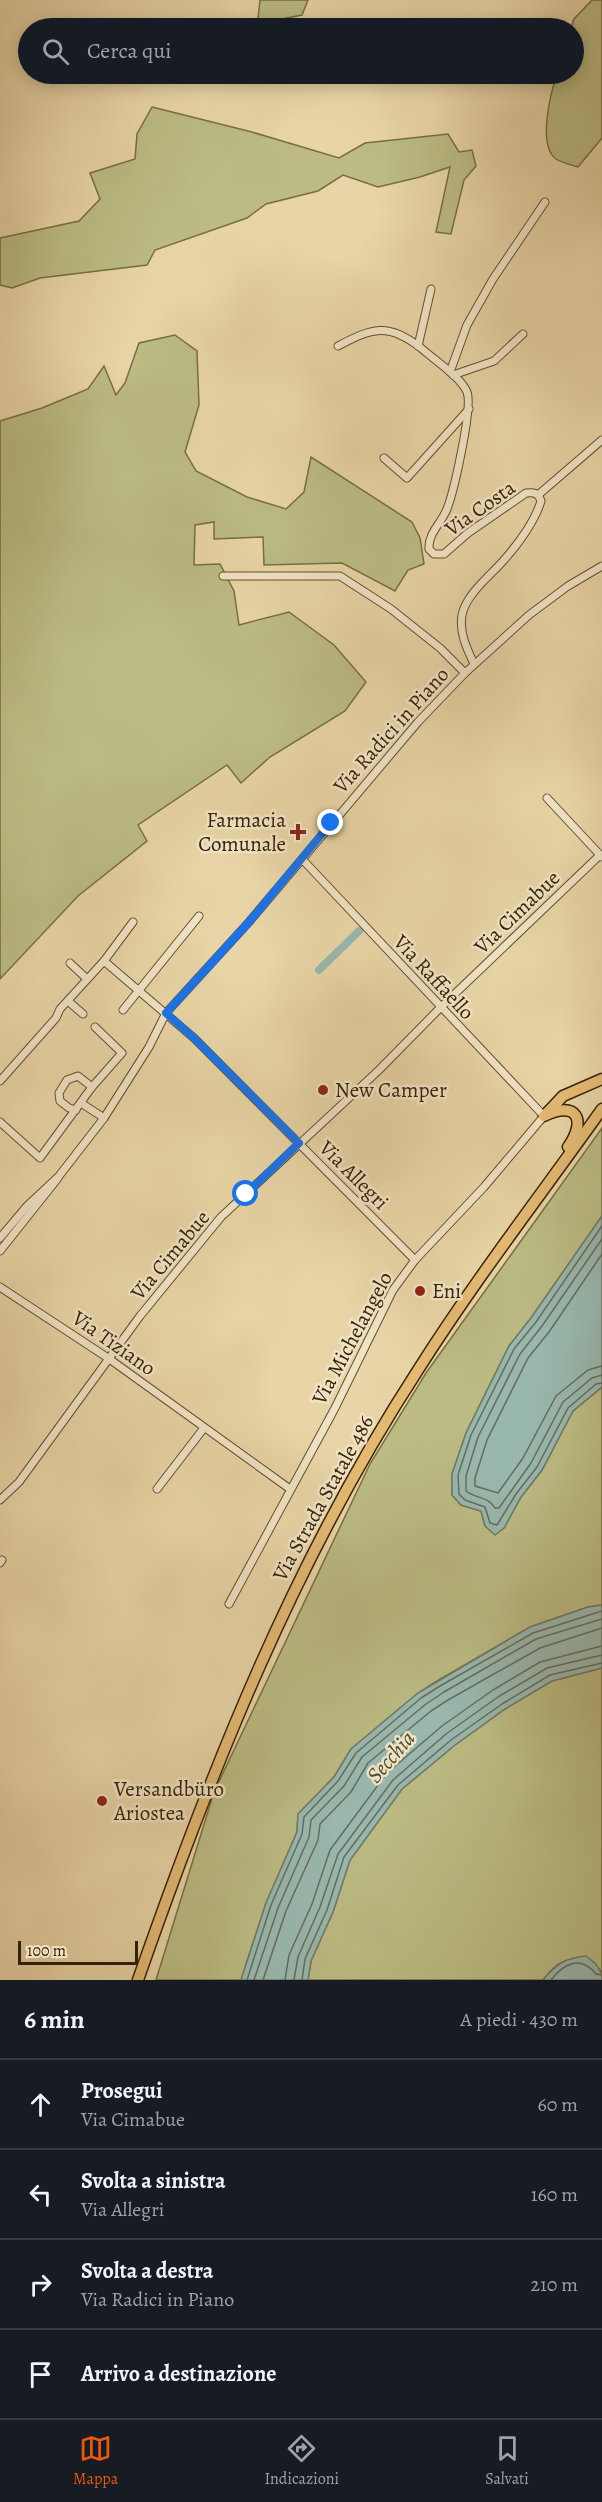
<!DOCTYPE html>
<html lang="it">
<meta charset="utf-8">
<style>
:root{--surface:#171b24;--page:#242831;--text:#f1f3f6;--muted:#9ea1a6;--line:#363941;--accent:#ea580c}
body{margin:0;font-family:Alegreya,serif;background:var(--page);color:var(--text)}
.scale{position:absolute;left:18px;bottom:15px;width:120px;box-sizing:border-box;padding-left:6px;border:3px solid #362205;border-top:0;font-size:16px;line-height:21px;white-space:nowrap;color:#362205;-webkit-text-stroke:4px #f0e3c5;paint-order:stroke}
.stop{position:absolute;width:18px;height:18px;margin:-14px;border:4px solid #1a73e8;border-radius:50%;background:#fff}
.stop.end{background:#1a73e8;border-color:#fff;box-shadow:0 2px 6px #0008}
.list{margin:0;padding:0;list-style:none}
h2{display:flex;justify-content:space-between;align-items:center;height:78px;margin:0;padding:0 24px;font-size:26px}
h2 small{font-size:20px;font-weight:400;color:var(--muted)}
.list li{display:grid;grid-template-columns:39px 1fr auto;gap:18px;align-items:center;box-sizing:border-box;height:90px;padding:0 24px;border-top:2px solid var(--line)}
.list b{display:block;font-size:22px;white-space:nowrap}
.list p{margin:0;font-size:20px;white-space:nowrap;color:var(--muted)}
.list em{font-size:20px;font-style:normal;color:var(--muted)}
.icon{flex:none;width:33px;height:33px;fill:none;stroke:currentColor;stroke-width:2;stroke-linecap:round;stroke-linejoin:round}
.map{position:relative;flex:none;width:602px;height:1980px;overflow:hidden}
.search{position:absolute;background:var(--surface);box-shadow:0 3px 15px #0003;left:18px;right:18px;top:18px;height:66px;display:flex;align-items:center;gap:15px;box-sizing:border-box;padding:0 21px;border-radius:33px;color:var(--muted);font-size:22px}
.sheet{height:438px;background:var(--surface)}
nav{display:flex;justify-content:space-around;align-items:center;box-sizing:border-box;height:84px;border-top:2px solid var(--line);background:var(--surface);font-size:16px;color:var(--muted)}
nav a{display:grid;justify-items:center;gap:3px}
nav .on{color:var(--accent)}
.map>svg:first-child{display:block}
</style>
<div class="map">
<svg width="602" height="1980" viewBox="0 0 602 1980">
<rect width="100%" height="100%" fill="#e8d4a6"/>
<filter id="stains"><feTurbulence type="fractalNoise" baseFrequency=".00333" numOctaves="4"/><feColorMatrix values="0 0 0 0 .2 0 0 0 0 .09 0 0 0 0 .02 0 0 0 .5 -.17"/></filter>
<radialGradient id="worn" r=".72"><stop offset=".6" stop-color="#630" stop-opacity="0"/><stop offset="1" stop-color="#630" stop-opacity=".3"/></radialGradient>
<g fill="#bbbb83" stroke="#786e44" stroke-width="1.5">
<path d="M260,0H308L302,15L277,20L273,28H257Z"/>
<path d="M592,0H602V138L578,167C572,165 562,163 556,159C537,145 551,92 557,74H574V28H571L574,19Z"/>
<path d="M152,107L252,132L339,158L365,143L448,134L459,152L472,150L476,166L464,180L451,234L436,232L450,167L420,177L378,187L343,175L318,191L266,204L247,218L155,250L147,265L40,278L12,288L0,285V238L79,221L100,199L90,173L135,159L137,134Z"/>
<path d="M175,335L197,351L199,405L185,452L196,471L247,497L286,509L304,492L311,457L412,522L420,538L424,564L408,570L395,591L342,563L264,565L263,537L214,539V522L195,525L194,565L220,564L234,591L239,625L289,612L334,645L366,682L345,711L270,757L241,783L227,765L138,825L147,841L78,896L0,979V421L42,408L88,389L104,366L116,395L125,383L139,343Z"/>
<path d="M602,1128V1216L531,1318L509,1346L466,1433L452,1474V1495L461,1505L481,1511L485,1526L504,1528L521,1497L542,1470L573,1411L602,1387V1605L588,1607L530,1627L437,1681L418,1693L351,1749L334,1777L298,1814L297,1832L266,1903L241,1980H156L214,1792L370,1464L426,1373Z"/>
<path d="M602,1668V1973L594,1962C567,1958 561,1957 543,1980H308L311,1961L333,1912L350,1860L402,1789L455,1745L505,1709L552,1681Z"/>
</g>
<g fill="#98b7ae" stroke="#717b6a" stroke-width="1.5">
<path d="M602,1216V1387L573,1411L542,1470L521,1497L504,1528L495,1535L485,1526L481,1511L461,1505L452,1495V1474L466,1433L509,1346L531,1318Z"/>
<path d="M602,1605V1668L552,1681L505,1709L455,1745L402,1789L350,1860L333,1912L311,1961L308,1980H241L266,1903L297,1832L298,1814L334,1777L351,1749L418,1693L530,1627L588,1607Z"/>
<path d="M586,1956C595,1962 602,1969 602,1980H543C556,1964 565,1958 586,1956Z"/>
</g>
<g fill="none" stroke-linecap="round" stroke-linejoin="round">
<g stroke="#676c5a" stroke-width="1.5">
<path d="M602,1226L536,1322L514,1349L471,1435L458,1475L459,1494L465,1500L485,1507L490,1523L497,1525L516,1494L537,1467L568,1408L596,1384L602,1383"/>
<path d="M602,1239L542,1326L520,1354L478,1437L466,1476V1491C476,1499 488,1496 495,1508H499L531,1463L563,1402L592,1378L602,1375"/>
<path d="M602,1254L549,1332L528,1358L487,1440L475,1478V1486L498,1493L523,1458L556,1396L588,1370L602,1366"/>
<path d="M247,1980L271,1905L302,1834L304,1817L338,1781L356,1753L421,1698L440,1686L533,1633L602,1611"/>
<path d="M254,1980L278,1908L309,1837L311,1820L344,1786L362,1757L426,1704L444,1692L536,1639L602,1619"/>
<path d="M263,1980L286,1911L318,1840L320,1824L351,1792L368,1763L431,1711L448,1700L540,1648L602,1628"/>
<path d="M285,1980L289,1955L312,1904L330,1850L387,1773L442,1726L493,1690L540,1662L602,1646"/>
<path d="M294,1980L298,1957L320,1907L338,1854L393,1780L446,1734L498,1697L547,1668L602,1655"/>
<path d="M302,1980L305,1959L327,1910L344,1857L398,1785L451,1740L502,1704L550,1675L602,1663"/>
<path d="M551,1980C564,1963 581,1955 596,1974L602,1975"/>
</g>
<path stroke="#98b7ae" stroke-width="8" d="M319,970L359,931"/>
<defs>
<g id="street">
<path d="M338,346C372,328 388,322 421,348C433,359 461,377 467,392C473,407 454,491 447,509C441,524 428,533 429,549L434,554H444L468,533L526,493C535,492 538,493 541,501C535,521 518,544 504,560C491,575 466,594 462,615C459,633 467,649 474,664"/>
<path d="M418,346L431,289"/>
<path d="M450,372L467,325L493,279L545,202"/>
<path d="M453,375L494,361L523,334"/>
<path d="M384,458L407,478L469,409"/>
<path d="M538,495L602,440"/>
<path d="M223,576H340L391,609L440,648L465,673"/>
<path d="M547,798L602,857"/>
<path d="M104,961L194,1038L415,1260"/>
<path d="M70,963L87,979"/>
<path d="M68,1001L83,1014"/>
<path d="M123,1010L199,916"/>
<path d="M0,1081L56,1018L60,1009L104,961L133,922"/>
<path d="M81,1103L104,1118"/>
<path d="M76,1110L69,1108L60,1101L59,1093L67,1080L78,1076L92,1087"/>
<path d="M0,1122L40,1158L92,1087L122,1053L95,1027"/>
<path d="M0,1238L27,1206L59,1176L104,1118L149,1047L166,1013L249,922L418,722L465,673L529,615L568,586L602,566"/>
<path d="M0,1251L58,1178"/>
<path d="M0,1287L108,1358L290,1489"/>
<path d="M157,1489L204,1428"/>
<path d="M0,1500L19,1482L140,1316L221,1217L379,1070L440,1008L600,855"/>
<path d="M0,1563L2,1560"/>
<path d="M229,1604L335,1408L393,1290L415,1260L484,1187L544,1116L302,859"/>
</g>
<g id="primary">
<path d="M547,1113L563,1096L602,1079"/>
<path d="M544,1116C577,1100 587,1120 568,1147"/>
<path d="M138,1980C212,1768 295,1559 418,1370C475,1280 540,1196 602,1109"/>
</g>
</defs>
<use href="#street" stroke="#624e2d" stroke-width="9"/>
<use href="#primary" stroke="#362205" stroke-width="13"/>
<use href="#street" stroke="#f0e3c5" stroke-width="7"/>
<use href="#primary" stroke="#e4ba73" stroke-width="10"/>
</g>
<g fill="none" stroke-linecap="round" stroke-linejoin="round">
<path stroke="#1a73e8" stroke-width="8" d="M246,1194L299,1143L194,1038L166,1013L249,922L331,823"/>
</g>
<g fill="#8f2418" stroke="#f0e3c5" stroke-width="2">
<path d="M295 823h6v6h6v6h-6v6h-6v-6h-6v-6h6z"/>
<circle cx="323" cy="1090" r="6"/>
<circle cx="420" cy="1291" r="6"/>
<circle cx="102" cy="1801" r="6"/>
</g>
<g text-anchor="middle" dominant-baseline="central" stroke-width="5" stroke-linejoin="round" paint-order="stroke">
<g font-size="21" fill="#362205" stroke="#f0e3c5">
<text transform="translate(480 508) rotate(-35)">Via Costa</text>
<text transform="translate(391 730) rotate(-48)">Via Radici in Piano</text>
<text transform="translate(517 912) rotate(-44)">Via Cimabue</text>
<text transform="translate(434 977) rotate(47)">Via Raffaello</text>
<text transform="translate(354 1175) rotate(45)">Via Allegri</text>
<text transform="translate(170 1255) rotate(-50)">Via Cimabue</text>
<text transform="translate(352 1338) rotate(-62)">Via Michelangelo</text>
<text transform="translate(114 1343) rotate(35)">Via Tiziano</text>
<text transform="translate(323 1498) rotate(-61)">Via Strada Statale 486</text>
</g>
<g font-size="21" fill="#362205" stroke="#f0e3c5" text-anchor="start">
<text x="286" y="820" text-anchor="end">Farmacia<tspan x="286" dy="24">Comunale</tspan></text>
<text x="335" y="1090">New Camper</text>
<text x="432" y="1291">Eni</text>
<text x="114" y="1789">Versandbüro<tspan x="114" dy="24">Ariostea</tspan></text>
</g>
<g font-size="22" font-style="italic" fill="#4e472f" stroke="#f0e3c5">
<text transform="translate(391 1757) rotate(-49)">Secchia</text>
</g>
</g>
<rect width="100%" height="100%" filter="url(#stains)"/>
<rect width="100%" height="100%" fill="url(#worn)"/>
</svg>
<div class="scale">100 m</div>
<div class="stop" style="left:246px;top:1194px"></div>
<div class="stop end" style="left:331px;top:823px"></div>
<div class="search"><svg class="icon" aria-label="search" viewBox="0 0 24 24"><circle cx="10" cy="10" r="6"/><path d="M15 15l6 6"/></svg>Cerca qui</div>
</div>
<section class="sheet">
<h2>6 min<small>A piedi · 430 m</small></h2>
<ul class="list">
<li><svg class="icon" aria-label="ahead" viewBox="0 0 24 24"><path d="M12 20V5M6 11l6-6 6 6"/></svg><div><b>Prosegui</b><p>Via Cimabue</p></div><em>60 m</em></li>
<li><svg class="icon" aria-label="left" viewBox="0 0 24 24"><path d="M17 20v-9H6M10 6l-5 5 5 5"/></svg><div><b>Svolta a sinistra</b><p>Via Allegri</p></div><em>160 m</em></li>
<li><svg class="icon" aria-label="right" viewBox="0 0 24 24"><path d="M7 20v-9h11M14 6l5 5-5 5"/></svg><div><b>Svolta a destra</b><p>Via Radici in Piano</p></div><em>210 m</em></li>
<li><svg class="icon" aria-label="arrive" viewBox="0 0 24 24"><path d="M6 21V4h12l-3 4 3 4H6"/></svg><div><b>Arrivo a destinazione</b></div></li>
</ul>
</section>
<nav>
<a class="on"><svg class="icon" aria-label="map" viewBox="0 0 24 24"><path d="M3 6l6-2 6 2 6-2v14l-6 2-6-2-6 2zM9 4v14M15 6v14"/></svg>Mappa</a>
<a><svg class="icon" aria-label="directions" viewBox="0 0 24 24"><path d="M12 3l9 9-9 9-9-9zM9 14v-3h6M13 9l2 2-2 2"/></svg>Indicazioni</a>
<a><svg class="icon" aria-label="saved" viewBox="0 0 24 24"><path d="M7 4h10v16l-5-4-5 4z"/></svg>Salvati</a>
</nav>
